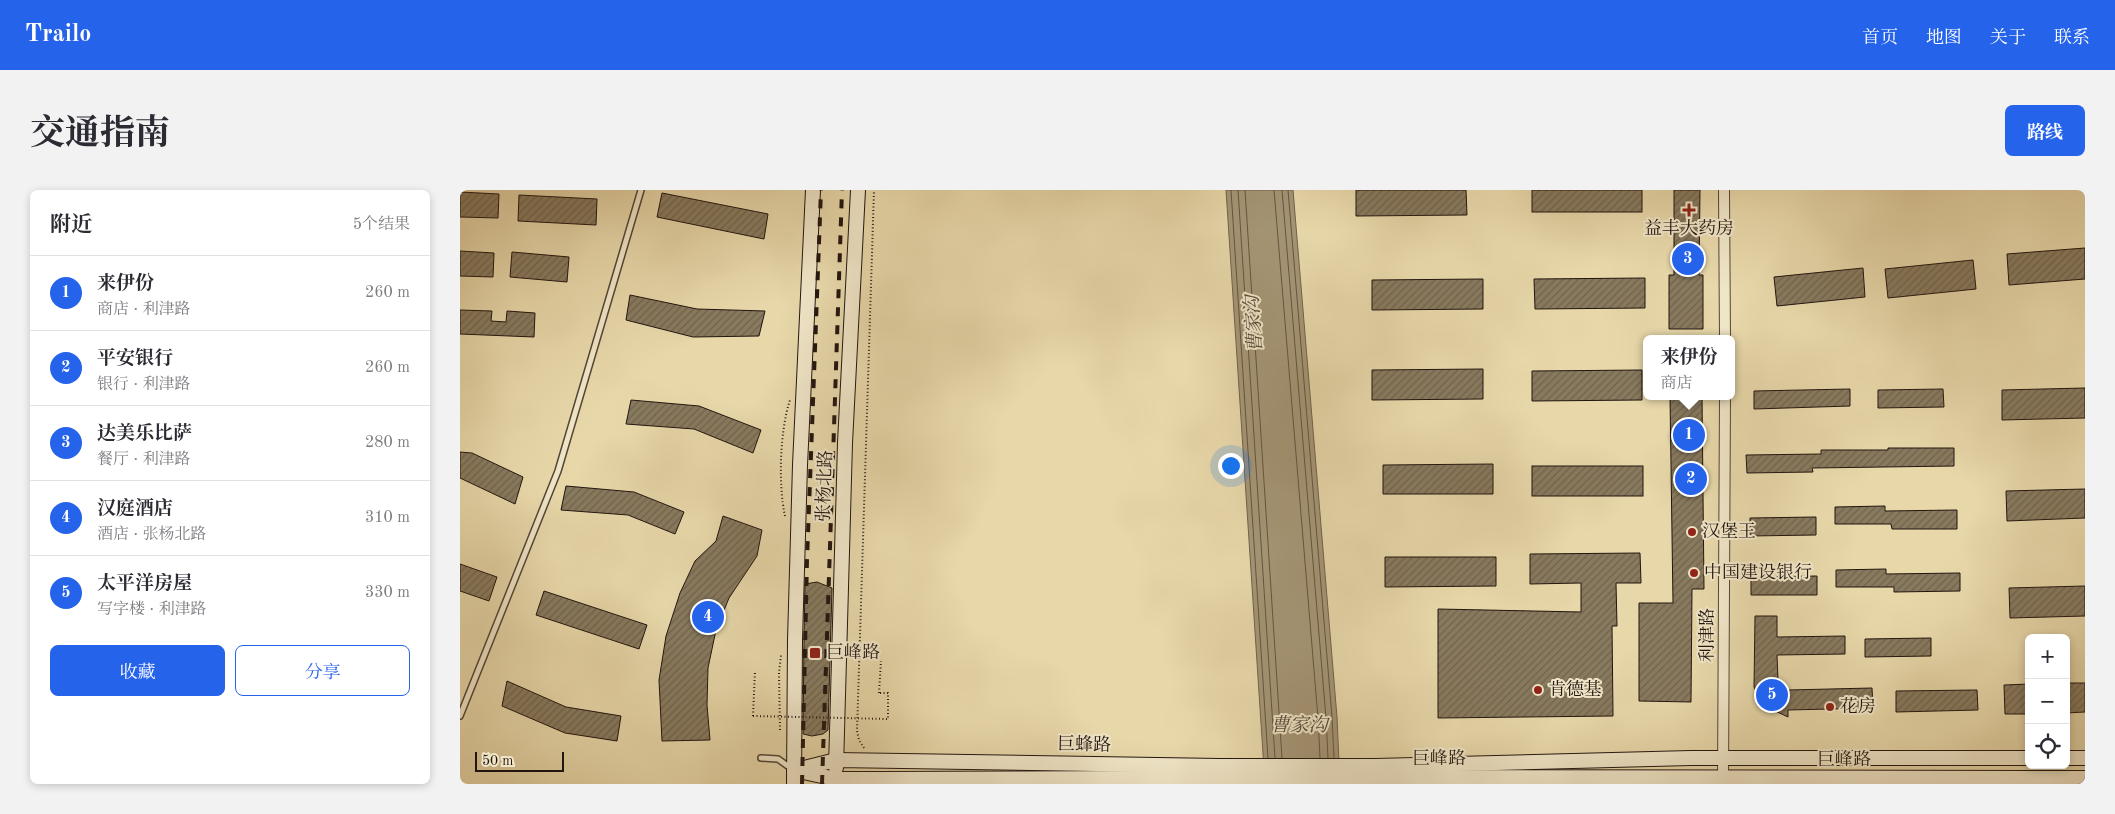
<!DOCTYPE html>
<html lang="zh">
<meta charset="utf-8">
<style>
:root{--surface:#fff;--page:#f2f2f3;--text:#2b2b33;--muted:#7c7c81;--line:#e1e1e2;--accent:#2563eb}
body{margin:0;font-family:"Old Standard TT","Noto Serif SC",serif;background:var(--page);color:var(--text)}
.controls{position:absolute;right:15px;bottom:15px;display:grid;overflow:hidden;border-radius:8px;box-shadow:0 2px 8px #0003}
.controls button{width:45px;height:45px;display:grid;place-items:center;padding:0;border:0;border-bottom:1px solid var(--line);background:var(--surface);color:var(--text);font:25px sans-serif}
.scale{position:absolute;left:15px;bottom:12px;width:89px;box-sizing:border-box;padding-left:5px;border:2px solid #22150f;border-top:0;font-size:14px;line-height:18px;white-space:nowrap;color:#22150f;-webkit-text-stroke:4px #efe5c7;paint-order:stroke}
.you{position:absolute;left:770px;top:275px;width:18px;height:18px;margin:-12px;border:4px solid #fff;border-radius:50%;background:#1a73e8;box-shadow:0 0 0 8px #1a73e833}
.badge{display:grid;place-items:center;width:32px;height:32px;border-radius:50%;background:var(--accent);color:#fff;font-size:16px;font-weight:700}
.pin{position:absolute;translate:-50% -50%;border:2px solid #fff;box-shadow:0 1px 5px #0006}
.popup{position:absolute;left:1183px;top:145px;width:92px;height:65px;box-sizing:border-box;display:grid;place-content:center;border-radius:8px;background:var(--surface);filter:drop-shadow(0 1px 4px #0005);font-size:16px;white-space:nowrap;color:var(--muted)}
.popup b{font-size:19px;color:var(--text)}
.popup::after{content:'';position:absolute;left:50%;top:100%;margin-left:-10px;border:10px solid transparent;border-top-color:var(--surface)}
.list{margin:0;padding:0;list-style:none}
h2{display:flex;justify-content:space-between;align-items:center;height:65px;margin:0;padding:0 20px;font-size:21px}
h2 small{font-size:16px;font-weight:400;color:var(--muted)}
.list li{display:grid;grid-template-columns:32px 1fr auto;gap:15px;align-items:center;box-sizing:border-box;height:75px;padding:0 20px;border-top:1px solid var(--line)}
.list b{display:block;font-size:19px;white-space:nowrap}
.list p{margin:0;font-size:16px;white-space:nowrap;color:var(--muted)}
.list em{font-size:16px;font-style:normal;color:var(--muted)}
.actions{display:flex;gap:10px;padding:15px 20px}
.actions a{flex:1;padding:11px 0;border:1px solid var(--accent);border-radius:8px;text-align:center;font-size:18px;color:var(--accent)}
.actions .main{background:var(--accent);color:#fff}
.icon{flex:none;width:28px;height:28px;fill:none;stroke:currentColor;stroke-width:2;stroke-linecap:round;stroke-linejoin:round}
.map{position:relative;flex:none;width:1625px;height:594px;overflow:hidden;border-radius:8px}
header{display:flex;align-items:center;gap:30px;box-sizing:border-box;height:70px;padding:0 25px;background:var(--accent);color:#fff}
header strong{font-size:24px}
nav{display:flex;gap:28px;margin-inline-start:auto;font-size:18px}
.intro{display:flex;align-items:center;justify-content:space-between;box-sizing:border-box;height:120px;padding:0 30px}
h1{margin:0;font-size:35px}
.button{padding:12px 22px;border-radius:8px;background:var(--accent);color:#fff;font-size:18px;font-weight:700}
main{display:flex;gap:30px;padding:0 30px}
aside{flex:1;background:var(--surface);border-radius:8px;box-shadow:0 2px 8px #0003}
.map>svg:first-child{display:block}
</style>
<header>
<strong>Trailo</strong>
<nav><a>首页</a><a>地图</a><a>关于</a><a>联系</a></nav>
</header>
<div class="intro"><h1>交通指南</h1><a class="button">路线</a></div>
<main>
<aside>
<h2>附近<small>5个结果</small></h2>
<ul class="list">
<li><span class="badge">1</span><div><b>来伊份</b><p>商店 · 利津路</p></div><em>260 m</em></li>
<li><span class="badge">2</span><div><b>平安银行</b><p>银行 · 利津路</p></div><em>260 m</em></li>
<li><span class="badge">3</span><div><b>达美乐比萨</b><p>餐厅 · 利津路</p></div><em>280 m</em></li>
<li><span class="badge">4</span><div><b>汉庭酒店</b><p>酒店 · 张杨北路</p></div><em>310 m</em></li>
<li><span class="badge">5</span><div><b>太平洋房屋</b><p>写字楼 · 利津路</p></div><em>330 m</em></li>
</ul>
<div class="actions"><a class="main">收藏</a><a>分享</a></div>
</aside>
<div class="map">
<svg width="1625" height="594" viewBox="0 0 1625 594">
<defs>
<pattern id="building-hatch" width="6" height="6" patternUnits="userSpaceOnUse" patternTransform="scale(1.25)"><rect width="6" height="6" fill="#887a5f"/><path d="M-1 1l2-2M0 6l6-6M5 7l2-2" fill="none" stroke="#6f634d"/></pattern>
</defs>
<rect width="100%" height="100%" fill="#e7d7a9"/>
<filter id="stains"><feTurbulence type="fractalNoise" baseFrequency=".004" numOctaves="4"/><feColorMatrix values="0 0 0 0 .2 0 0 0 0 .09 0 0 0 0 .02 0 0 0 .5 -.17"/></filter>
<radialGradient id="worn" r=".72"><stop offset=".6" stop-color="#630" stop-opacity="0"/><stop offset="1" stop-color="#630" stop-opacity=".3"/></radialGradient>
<path fill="#a49575" stroke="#70624c" d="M766,0H833L877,527L880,594H805Z"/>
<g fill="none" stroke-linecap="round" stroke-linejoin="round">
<g stroke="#635542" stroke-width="1">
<path d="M771,0L808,568"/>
<path d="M778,0L815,568"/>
<path d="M785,0L822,568"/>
<path d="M814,0L858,528L860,568"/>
<path d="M822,0L866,528L868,568"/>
<path d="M828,0L872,527L874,568"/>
</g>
</g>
<g fill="url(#building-hatch)" stroke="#22150f">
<path d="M896,0H1006L1007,25L896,26Z"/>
<rect x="1072" y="0" width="110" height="22"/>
<path d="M1214,0H1240L1239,85H1243V139H1209V85H1214Z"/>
<path d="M0,2L39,4L38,28L0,27Z"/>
<path d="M202,3L308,24L304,49L197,27Z"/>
<path d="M59,5L137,9L136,35L58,31Z"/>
<path d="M1625,58V89L1549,95L1547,64Z"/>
<path d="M0,61L34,63L33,87L0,86Z"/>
<path d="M52,62L109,67L107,92L50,87Z"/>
<path d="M1513,70L1516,99L1428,108L1425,79Z"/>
<path d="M1403,78L1405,107L1317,116L1314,87Z"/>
<path d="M1185,88V118L1075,119L1074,89Z"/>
<path d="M1023,89V119L912,120V90Z"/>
<path d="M170,105L237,119L305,121L299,146L233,147L166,130Z"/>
<path d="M0,120L32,121L31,131L46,132L47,121L75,123L74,147L0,144Z"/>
<path d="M1023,179V209L912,210V180Z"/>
<path d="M1182,180V210L1072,211V181Z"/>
<path d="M1625,198V228L1542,230V200Z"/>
<path d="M1390,199V216L1294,219V201Z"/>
<path d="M1483,199L1484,217L1418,218V200Z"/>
<path d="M1210,206H1242L1244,399H1232L1231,512L1179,511V413H1213Z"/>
<path d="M171,210L239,216L301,240L293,263L234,239L166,234Z"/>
<path d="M1428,258H1494V276L1352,278L1353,282L1287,283L1286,265L1361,264V260H1428Z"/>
<path d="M0,262L12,263L63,287L55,314L0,288Z"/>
<path d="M1033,274V304H923V275Z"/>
<rect x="1072" y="276" width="111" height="30"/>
<path d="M106,296L174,302L224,322L215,344L168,325L101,320Z"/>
<path d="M1625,299V328L1547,331L1546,301Z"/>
<path d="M1425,316V321L1497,320V339H1432L1431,334H1375V317Z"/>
<path d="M263,326L302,340L297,366L269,408L256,440L248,478L247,515L250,550L202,551L199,490L206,446L220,403L235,371L256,351Z"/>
<path d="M1356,327V345L1290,346V328Z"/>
<path d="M1180,363L1181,393H1156L1157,436H1152L1153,526L978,528V419L1121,422V393L1070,394V364Z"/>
<path d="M925,367H1036V396L925,397Z"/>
<path d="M0,374L37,387L29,411L0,401Z"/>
<path d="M1426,379V384L1500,383V401L1434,402V397H1376V380Z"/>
<path d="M1357,386V405H1291V387Z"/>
<path d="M357,392L372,398L368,540L363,544L352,546L343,544L344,450L345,394Z"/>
<path d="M1625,396V426L1550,428L1549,398Z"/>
<path d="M84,401L187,435L179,459L76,425Z"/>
<path d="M1295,426H1317V447L1385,446V464L1317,465L1318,490L1328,500L1412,498L1413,518L1328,520V527L1313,520L1301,511L1294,497Z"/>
<path d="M1471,448V466L1405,467V449Z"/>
<path d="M47,491L106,517L161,526L157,551L105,543L42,516Z"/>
<path d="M1606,493H1625V522L1606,523Z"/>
<path d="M1569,494V524H1545L1544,495Z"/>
<path d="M1517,500L1518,520L1436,522V501Z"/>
</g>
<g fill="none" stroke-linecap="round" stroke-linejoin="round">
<defs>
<g id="lane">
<path d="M0,526L98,281L181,0"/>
<path d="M301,568L318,569L332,579"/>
</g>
<g id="street">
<path d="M1264,0L1265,149"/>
<path d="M1263,593L1265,206"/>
</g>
<g id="secondary">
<path d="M1606,568H1625"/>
<path d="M376,578L385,253L398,0"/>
<path d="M340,579L376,570L760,576H915L1231,568H1569"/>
<path d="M334,580L376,589H417L915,587L1625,588"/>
<path d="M334,594L335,450L340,275L353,0"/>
</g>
</defs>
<use href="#lane" stroke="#534636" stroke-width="8"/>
<use href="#street" stroke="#534636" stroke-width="12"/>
<use href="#secondary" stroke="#22150f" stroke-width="16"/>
<g stroke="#22150f" stroke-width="2" stroke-dasharray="1 2.5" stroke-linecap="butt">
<path d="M325,326C318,294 320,240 330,210"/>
<path d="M419,503L421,471"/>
<path d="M293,526L295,481"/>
<path d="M320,540L319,483L321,465"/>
<path d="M404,558L399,550L397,541L414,0"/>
</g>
<use href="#lane" stroke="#efe5c7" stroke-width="5"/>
<use href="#street" stroke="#efe5c7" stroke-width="10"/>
<use href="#secondary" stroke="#efe5c7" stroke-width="14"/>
<g stroke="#22150f" stroke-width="4" stroke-dasharray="9 9" stroke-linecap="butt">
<path d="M342,594L347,370L361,0"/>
<path d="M362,594L382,0"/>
</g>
<path stroke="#22150f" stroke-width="2" stroke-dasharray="1 2.5" stroke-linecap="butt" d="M293,526L428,529V503H419"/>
</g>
<g fill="#8f2418" stroke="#efe5c7" stroke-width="2">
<path d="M1226.5 12.5h5v5h5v5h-5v5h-5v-5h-5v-5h5z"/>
<circle cx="1232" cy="342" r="5"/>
<circle cx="1234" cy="383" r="5"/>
<rect x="349" y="457" width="12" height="12" rx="2.5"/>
<circle cx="1078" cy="500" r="5"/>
<circle cx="1370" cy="517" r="5"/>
</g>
<g text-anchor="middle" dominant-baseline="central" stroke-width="4" stroke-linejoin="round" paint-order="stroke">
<g font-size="18" fill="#22150f" stroke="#efe5c7" text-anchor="start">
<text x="1229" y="39" text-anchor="middle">益丰大药房</text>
<text x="1242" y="342">汉堡王</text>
<text x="1244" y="383">中国建设银行</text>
<text x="366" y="463">巨峰路</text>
<text x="1088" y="500">肯德基</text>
<text x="1380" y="517">花房</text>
</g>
<g font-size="18" fill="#22150f" stroke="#efe5c7">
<text transform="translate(365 296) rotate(-88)">张杨北路</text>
<text transform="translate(1248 445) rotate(-90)">利津路</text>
<text transform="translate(624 555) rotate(1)">巨蜂路</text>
<text x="979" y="569">巨峰路</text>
<text x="1384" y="570">巨峰路</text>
</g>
<g font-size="19" font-style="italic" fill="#564838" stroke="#efe5c7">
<text transform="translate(795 134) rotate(-94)">曹家沟</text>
<text x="839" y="536">曹家沟</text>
</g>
</g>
<rect width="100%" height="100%" filter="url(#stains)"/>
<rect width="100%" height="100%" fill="url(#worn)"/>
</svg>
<div class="controls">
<button>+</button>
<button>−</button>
<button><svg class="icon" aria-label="locate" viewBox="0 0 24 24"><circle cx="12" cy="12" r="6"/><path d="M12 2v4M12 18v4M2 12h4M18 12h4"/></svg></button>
</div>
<div class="scale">50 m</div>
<div class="you"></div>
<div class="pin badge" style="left:1229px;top:245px">1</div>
<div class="popup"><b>来伊份</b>商店</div>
<div class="pin badge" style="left:1231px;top:289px">2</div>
<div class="pin badge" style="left:1228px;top:69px">3</div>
<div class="pin badge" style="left:248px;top:427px">4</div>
<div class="pin badge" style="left:1312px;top:505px">5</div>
</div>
</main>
